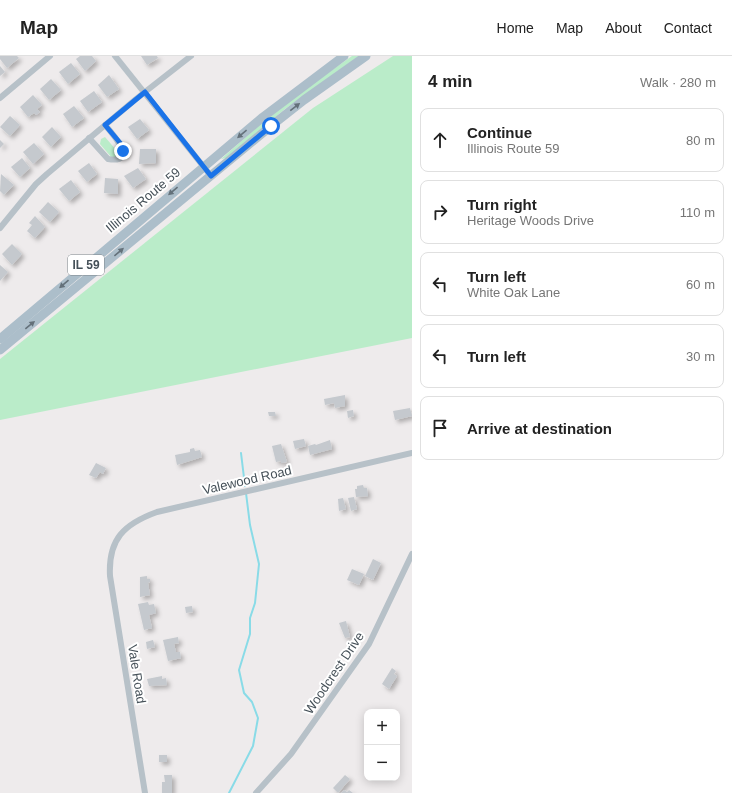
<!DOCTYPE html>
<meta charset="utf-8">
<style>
:root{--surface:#fff;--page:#f6f6f6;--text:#222;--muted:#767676;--line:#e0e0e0}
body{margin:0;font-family:Arial,sans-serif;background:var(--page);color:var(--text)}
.controls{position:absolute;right:12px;bottom:12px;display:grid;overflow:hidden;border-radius:8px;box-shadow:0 2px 10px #0003}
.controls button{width:36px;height:36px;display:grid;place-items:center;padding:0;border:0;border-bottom:1px solid var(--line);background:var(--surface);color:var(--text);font:20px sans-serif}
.stop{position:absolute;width:12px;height:12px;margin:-9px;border:3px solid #1a73e8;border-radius:50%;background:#fff}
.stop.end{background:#1a73e8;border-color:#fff;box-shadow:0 1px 4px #0008}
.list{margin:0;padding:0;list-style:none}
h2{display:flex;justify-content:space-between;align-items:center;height:52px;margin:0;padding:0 16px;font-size:17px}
h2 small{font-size:13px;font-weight:400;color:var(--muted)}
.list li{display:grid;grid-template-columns:26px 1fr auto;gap:12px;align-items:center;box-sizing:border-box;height:64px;margin:0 8px 8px;padding:0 8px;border:1px solid var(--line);border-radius:8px}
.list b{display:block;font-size:15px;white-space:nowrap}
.list p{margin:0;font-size:13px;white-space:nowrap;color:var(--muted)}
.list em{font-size:13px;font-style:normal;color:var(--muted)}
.icon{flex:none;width:22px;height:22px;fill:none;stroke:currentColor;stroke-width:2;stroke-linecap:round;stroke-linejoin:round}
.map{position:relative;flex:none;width:412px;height:737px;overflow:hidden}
header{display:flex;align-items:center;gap:24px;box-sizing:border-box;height:56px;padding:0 20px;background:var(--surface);border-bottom:1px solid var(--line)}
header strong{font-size:19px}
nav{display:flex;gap:22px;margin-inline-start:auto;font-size:14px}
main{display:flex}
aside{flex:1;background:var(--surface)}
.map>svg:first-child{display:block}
</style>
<header>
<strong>Map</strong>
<nav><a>Home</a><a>Map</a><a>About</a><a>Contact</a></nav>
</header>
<main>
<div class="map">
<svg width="412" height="737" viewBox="0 0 412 737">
<defs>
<filter id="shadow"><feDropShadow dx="3" dy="3" stdDeviation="2" flood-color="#0004"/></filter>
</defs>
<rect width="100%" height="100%" fill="#eeebec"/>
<g fill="#baecc9">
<path d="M352,0H359L285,53L226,102L221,103L262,67L315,26Z"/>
<path d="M393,0H412V282L0,364V303L313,52Z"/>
<path d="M105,81L117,95L116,101L112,102L100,88L101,83Z"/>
</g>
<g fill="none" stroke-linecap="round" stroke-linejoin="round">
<g stroke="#89dbe7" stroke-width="2">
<path d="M241,397L245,430"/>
<path d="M229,737L253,690L258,662L252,646L244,637L239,614L250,578V562L255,547L259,508L250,469L246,437"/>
</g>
</g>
<g fill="#c5c9ce" filter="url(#shadow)">
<path d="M0,0H17L19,2L7,12L0,3Z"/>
<path d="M80,0H92L96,5L85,15L76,3Z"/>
<path d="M141,0H157L158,2L147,9Z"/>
<path d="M71,7L80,18L68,28L59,16Z"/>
<path d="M0,10L5,16L0,20Z"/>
<path d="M109,19L119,33L107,41L98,29Z"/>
<path d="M51,23L61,34L49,44L40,33Z"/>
<path d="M94,35L102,46L88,56L80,45Z"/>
<path d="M33,39L42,49L37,53L40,56L36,59L34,57L28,61L20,51Z"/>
<path d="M74,50L84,62L72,71L63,58Z"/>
<path d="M10,60L20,69L10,80L0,71Z"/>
<path d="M140,63L149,74L137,83L128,71Z"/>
<path d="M52,71L61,81L51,91L42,81Z"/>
<path d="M0,84L4,88L0,92Z"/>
<path d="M34,87L44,98L33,108L23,96Z"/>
<path d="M140,93H156V107L139,108Z"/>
<path d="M22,102L30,112L20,121L11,111Z"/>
<path d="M89,107L97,118L87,126L78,115Z"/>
<path d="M138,112L146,123L133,132L124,120Z"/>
<path d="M1,118L14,129L4,139L0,135Z"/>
<path d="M105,122L118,123V138L104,137Z"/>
<path d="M71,124L80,136L69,145L59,133Z"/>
<path d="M48,146L59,156L50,166L39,156Z"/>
<path d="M35,160L45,171L35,182L27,175L32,169L29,167Z"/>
<path d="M12,188L22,198L12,209L2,198Z"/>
<path d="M0,209L8,216L0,225Z"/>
<path d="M345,339V350L335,352L334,347L325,349L324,343Z"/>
<path d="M410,352L412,360L395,364L393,355Z"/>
<path d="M353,354L354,360L348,362L347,355Z"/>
<path d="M268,356H275L276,360H269Z"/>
<path d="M304,383L306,390L295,393L293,385Z"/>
<path d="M330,384L332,393L310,399L308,390L315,388L316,389Z"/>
<path d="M281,388L287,406L281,407V405L276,406L272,390Z"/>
<path d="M194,392L195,395L200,394L202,401L177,409L175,399L190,396V393Z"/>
<path d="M96,407L106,412L103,418L100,416L96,422L89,419Z"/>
<path d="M363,429L364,432H367L368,440L356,441L355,433H357V430Z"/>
<path d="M354,441L357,453L351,455L348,442Z"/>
<path d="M343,442L346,453L339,455L338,443Z"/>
<path d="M373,503L381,507L373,524L365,520Z"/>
<path d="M352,513L364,518L359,529L347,524Z"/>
<path d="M147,520V523H150V526L148,527L150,539L140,541V521Z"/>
<path d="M148,546L149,549L154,548L156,557L149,559L152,572L144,574L138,548Z"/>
<path d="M192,550L193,556L186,557L185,551Z"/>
<path d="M346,565L350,581L345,582L339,567Z"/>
<path d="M178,581L179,587L174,588L176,596H180L181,602L168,605L163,584Z"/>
<path d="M153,584L155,591L147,593L146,586Z"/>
<path d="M392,612L396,615L394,618L397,620L389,633L382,628Z"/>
<path d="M162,620V623L166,622L167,629L149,630L147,623Z"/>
<rect x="159" y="699" width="8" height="7"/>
<path d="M164,719H172V737H162V726H165Z"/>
<path d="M345,719L350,723L338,737L333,732Z"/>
<path d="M344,734L347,736L349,734L353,737H341Z"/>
</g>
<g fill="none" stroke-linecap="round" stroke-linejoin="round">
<g stroke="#b7c1c8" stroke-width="6">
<path d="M115,0L211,120"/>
<path d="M0,42L50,0"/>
<path d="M89,82L108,103C139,108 113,78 105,69"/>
<path d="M0,172L36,128L47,118L136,43L191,0"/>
<path d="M145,737L110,520C108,483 124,468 157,456L412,397"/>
<path d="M256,737L291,698L369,588L412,498"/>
</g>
<g stroke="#acbeca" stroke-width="9">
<path d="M0,283L263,61L344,0"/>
<path d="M0,294L271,70L304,44L366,0"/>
</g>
</g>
<defs><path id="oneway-solid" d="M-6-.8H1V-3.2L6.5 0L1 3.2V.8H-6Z"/></defs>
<g fill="#64717a">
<use href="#oneway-solid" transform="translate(295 51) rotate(-38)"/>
<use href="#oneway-solid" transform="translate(242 78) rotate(140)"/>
<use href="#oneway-solid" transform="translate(173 135) rotate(140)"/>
<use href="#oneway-solid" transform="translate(119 196) rotate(-40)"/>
<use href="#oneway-solid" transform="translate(64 228) rotate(139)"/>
<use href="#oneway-solid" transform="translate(30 269) rotate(-39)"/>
</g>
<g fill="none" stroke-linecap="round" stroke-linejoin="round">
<path stroke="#1a73e8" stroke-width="5" d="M123,95L121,88L105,69L145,36L211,120L271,70"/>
</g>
<g text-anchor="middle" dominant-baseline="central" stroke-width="4" stroke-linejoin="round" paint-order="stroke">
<rect fill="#fff" stroke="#7d848a" stroke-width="1" x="68" y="199" width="36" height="20" rx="3"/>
<g font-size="12" font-weight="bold" fill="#455058">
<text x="86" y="209">IL 59</text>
</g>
<g font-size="13" fill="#455058" stroke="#fff">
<text transform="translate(143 144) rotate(-40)">Illinois Route 59</text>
<text transform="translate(247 424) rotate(-13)">Valewood Road</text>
<text transform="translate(334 617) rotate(-56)">Woodcrest Drive</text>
<text transform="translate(137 618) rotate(81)">Vale Road</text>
</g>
</g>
</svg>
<div class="controls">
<button>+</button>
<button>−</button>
</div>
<div class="stop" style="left:271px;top:70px"></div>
<div class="stop end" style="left:123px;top:95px"></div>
</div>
<aside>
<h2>4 min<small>Walk · 280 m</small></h2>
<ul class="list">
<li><svg class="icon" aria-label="ahead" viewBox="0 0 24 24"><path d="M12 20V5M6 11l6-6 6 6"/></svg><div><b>Continue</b><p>Illinois Route 59</p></div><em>80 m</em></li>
<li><svg class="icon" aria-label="right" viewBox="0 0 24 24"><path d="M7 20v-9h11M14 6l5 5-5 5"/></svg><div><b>Turn right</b><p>Heritage Woods Drive</p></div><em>110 m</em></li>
<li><svg class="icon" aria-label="left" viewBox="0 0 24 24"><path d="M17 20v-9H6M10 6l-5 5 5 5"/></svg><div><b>Turn left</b><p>White Oak Lane</p></div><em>60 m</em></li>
<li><svg class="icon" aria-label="left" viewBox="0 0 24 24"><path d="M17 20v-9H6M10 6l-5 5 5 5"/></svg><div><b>Turn left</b></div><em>30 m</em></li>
<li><svg class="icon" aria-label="arrive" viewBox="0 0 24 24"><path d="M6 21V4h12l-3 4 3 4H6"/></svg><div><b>Arrive at destination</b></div></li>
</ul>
</aside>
</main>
